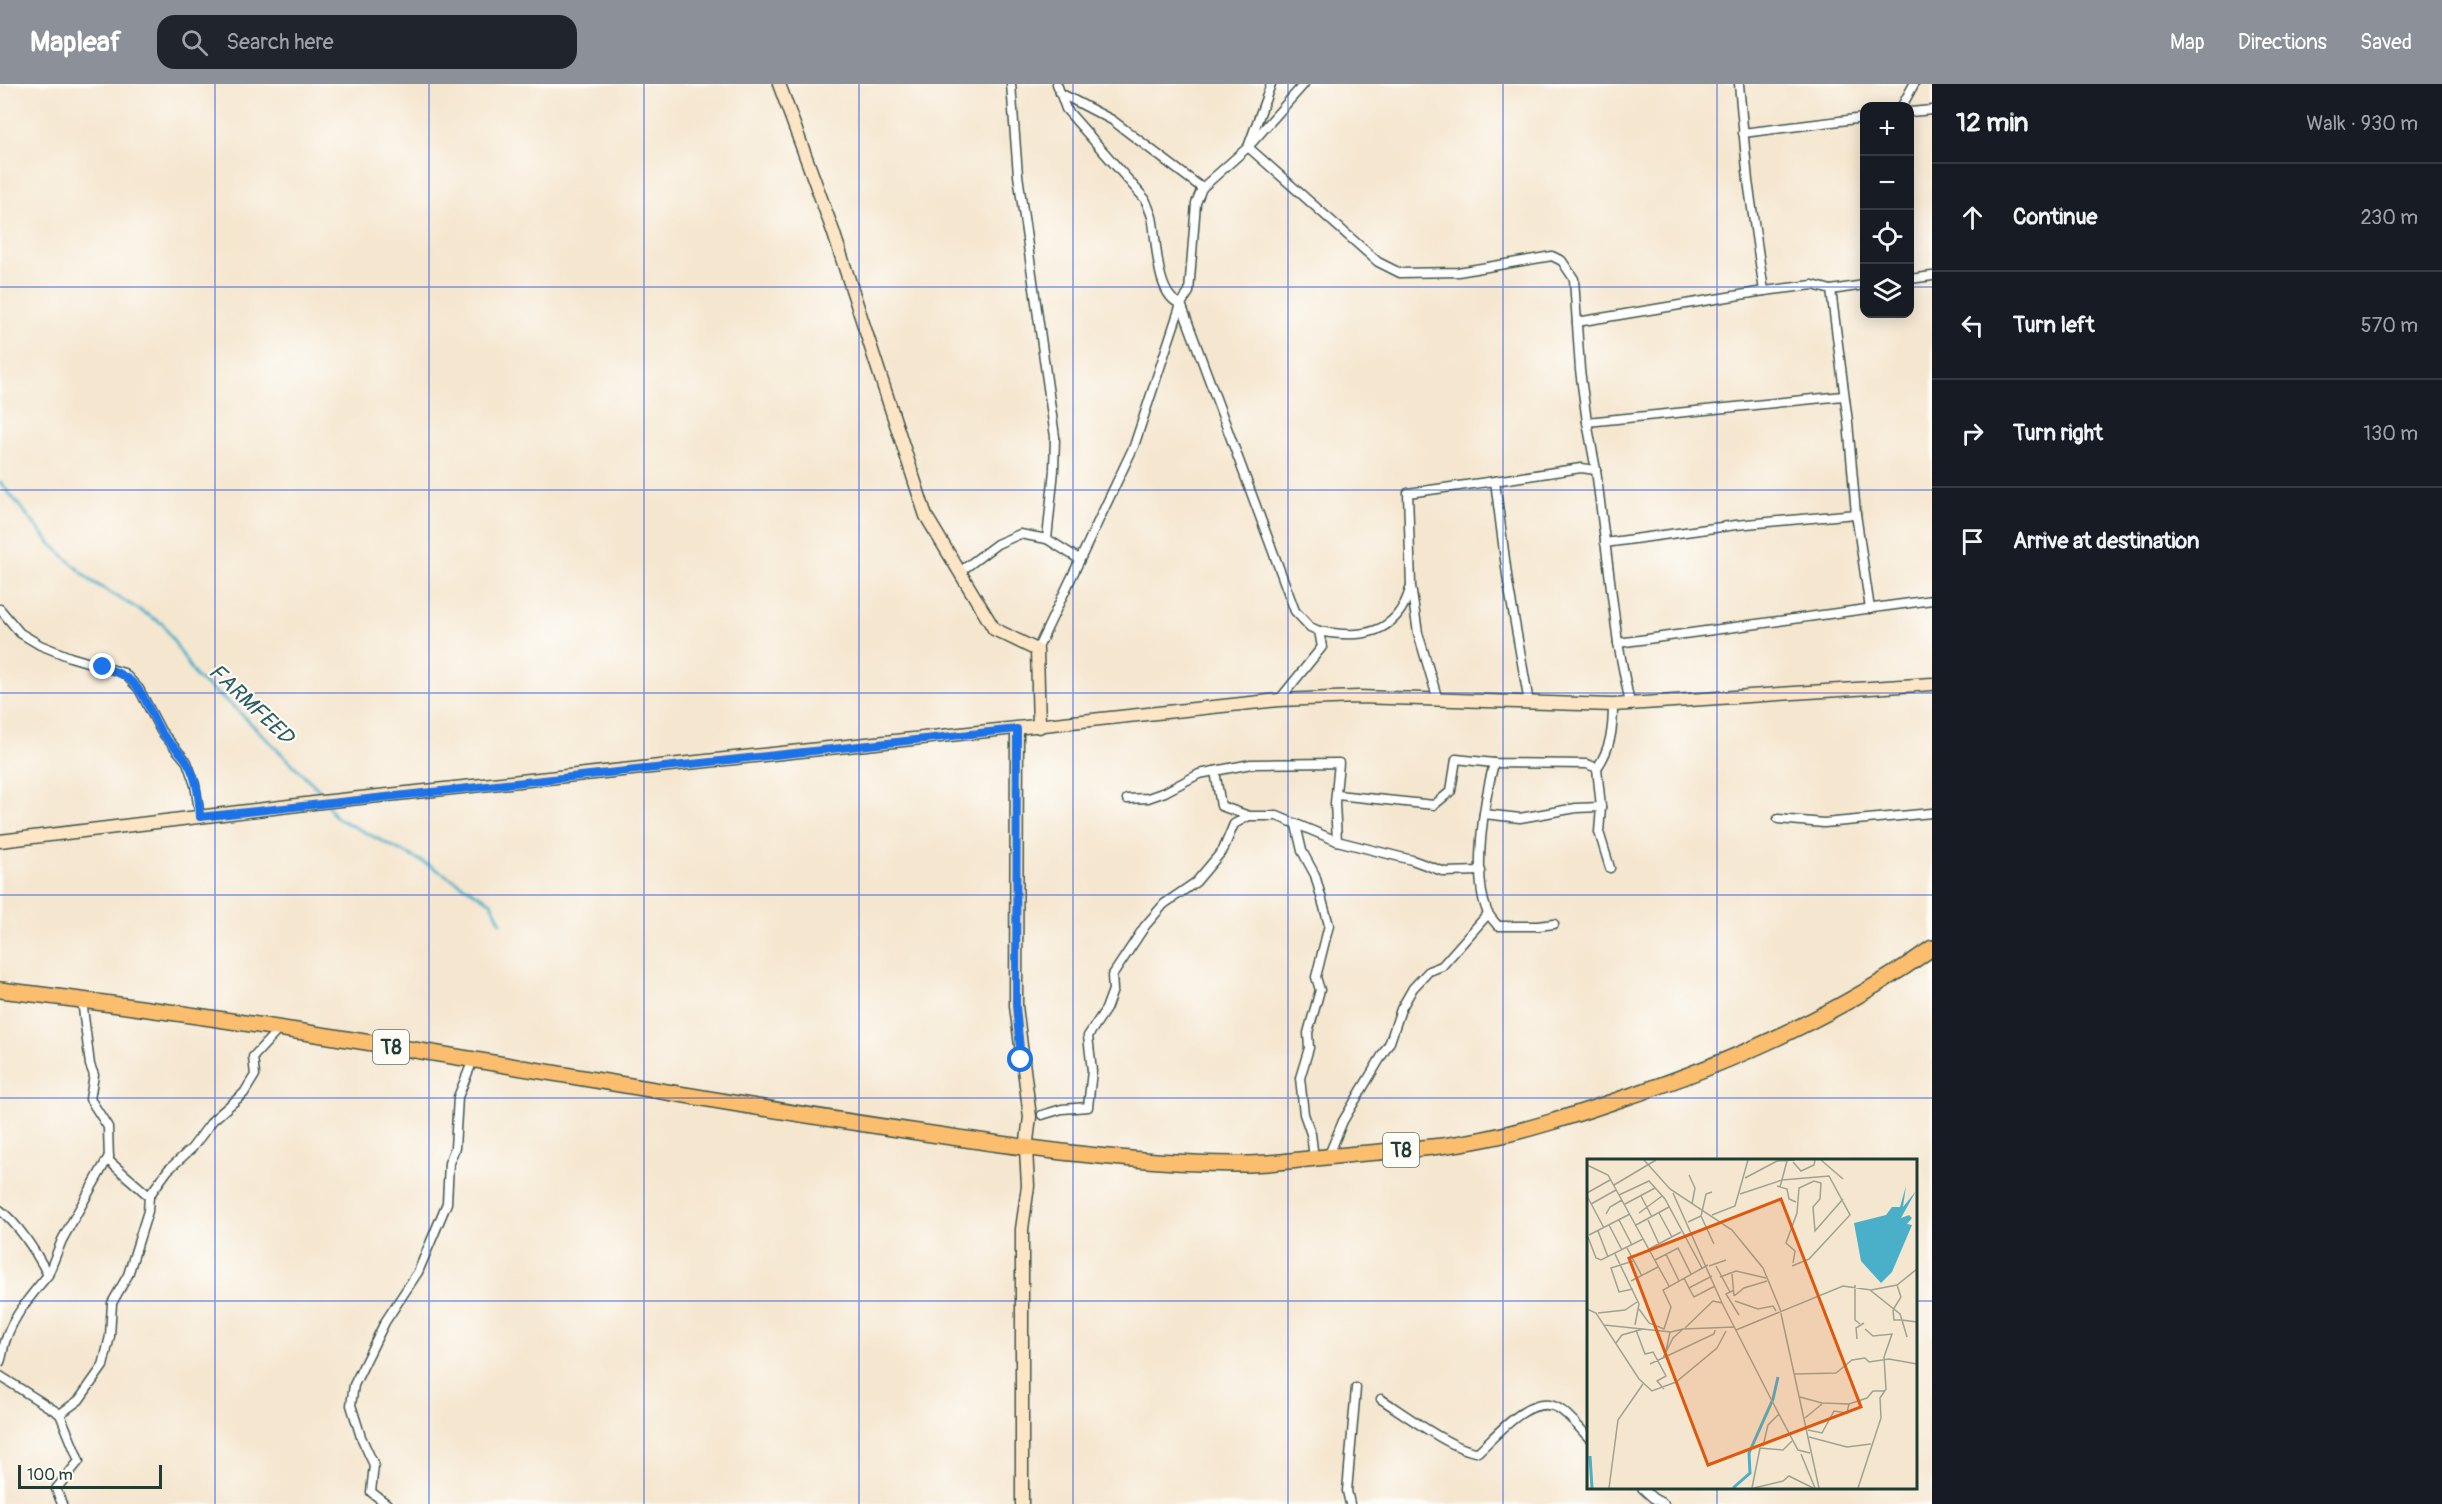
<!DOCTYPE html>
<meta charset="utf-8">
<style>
:root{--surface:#171b24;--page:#20242c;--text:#f1f3f6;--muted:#9ea1a6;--line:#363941;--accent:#8c9099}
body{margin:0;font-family:Pangolin,sans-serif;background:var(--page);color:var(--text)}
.controls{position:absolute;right:18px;top:18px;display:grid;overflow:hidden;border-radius:12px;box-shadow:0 3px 15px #0003}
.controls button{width:54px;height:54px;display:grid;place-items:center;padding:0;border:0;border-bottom:2px solid var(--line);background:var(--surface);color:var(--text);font:30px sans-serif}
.scale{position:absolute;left:18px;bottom:15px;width:144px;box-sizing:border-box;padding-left:6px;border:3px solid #1f3d34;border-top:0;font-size:16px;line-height:21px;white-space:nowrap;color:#1f3d34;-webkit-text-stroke:4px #fdfcf7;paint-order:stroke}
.stop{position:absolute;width:18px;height:18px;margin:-14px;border:4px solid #1a73e8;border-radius:50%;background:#fff}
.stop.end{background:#1a73e8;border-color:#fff;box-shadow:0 2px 6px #0008}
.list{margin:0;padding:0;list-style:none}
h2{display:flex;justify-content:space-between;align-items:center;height:78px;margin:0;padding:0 24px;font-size:26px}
h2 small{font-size:20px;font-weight:400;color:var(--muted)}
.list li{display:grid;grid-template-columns:39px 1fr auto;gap:18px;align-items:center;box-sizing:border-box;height:108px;padding:0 24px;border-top:2px solid var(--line)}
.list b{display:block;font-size:22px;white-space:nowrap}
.list em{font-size:20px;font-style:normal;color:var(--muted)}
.icon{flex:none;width:33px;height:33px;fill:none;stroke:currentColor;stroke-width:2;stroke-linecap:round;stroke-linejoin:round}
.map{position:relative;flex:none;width:1932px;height:1420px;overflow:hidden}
header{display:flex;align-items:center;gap:36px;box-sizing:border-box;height:84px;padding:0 30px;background:var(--accent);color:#fff}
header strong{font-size:28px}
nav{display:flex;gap:33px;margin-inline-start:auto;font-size:21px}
.search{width:420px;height:54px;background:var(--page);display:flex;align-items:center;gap:15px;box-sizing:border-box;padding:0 21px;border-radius:18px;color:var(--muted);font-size:22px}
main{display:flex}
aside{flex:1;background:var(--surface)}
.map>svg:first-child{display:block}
</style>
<header>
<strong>Mapleaf</strong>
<div class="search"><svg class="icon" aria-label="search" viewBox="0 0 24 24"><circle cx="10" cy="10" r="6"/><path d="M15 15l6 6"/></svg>Search here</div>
<nav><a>Map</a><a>Directions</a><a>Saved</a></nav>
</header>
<main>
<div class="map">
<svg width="1932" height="1420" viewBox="0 0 1932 1420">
<rect width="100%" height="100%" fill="#fdfcf7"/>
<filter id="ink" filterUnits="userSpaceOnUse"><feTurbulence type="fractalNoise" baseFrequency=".0167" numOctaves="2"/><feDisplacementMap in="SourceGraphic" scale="12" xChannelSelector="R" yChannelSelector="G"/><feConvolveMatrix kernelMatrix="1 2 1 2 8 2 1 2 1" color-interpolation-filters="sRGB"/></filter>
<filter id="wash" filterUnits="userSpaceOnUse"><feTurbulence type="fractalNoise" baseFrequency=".008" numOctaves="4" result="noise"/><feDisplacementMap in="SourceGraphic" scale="24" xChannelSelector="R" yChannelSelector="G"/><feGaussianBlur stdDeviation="1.35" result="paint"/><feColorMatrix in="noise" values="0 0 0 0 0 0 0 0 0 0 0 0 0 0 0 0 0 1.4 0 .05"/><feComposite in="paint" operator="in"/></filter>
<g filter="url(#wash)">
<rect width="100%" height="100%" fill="#f5e6cf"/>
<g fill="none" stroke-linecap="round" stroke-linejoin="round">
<g stroke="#4aafc9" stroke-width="3">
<path d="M0,398L50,459L91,497L163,540L196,593L235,624L318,705L323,714"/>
<path d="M328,722L335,733L429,781L491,818L501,839"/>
</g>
</g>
</g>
<g filter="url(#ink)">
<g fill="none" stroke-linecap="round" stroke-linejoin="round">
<defs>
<g id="street">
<path d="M1011,0L1018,91L1055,353L1054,386L1047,455L1079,475"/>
<path d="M1057,0L1066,25L1145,115C1147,120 1150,127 1152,133C1157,153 1155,213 1181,220L1189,208L1196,119L1202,104L1248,63L1271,0"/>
<path d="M1304,0L1248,63L1378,178L1400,189L1458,188L1552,172L1562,177L1574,195L1580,286L1587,338L1596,386L1618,559L1630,620"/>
<path d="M1739,0L1748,97L1764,207"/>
<path d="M1060,9L1112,36L1202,104"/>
<path d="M1902,22L1914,0"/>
<path d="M1910,28L1932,26"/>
<path d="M1743,49L1864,34"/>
<path d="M1910,195L1932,192"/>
<path d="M1181,220L1295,527L1310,543L1319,547L1322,563L1279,616"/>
<path d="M1577,238L1764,207L1813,201L1831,206L1864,201"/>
<path d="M1587,338L1843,312"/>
<path d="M1856,430L1870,525"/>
<path d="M1605,459L1736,441L1856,430L1848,338L1831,206"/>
<path d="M961,487L997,460L1020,450L1047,455"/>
<path d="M0,525L20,549L40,561L70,573L124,589L139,605L161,647L187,678L195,701L200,733"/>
<path d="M1319,547C1361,555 1397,551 1410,505"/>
<path d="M1618,559L1932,516"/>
<path d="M1037,566L1134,362L1181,220"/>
<path d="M1438,616L1418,549L1411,502L1408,409L1495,397"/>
<path d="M1529,619L1508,499L1495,397L1581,384L1596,386"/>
<path d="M1494,679C1484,717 1472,791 1487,827C1489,832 1494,837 1498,842H1538L1554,840"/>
<path d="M1215,687L1221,722L1249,732H1277L1337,757L1412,776L1445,788L1481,787"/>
<path d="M1337,711L1434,721L1451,707L1456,675L1494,679L1587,680L1597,684"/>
<path d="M1127,715L1148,714L1165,708L1199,690L1251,680L1339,679L1335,719L1337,757"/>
<path d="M1484,730L1520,734L1576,724L1601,723"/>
<path d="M1778,735L1824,739L1932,729"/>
<path d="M1296,741L1302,767L1315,791L1329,841L1316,893L1320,906L1308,949L1309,964L1300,994L1304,1030L1311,1050L1314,1074"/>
<path d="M1610,784L1599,748L1601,723L1597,684C1611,664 1613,644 1613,621"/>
<path d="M82,916L90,981L94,991L90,1015L108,1043L109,1077L149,1112"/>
<path d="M1042,1031L1062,1025L1088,1023L1092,987L1088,952L1106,925L1113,906L1112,892L1145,842L1164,820L1196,798L1223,766L1234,740L1249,732"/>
<path d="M1328,1073L1343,1037L1390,958L1401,925L1413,904L1429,887L1442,882L1488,830"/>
<path d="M0,1126C20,1142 36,1168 48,1191C32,1210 14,1231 6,1255C3,1262 3,1271 0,1278"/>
<path d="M48,1191L62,1156L109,1072"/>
<path d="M0,1292L60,1330L79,1316L103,1282L110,1252L112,1219L128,1191L148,1127L149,1112L168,1086L192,1064L213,1036L244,1009L255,991L253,973L279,945"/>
<path d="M1381,1315C1403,1329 1454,1367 1478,1368C1497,1351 1530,1309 1558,1324C1569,1330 1579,1344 1588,1353"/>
<path d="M60,1330L79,1377L56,1405L62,1420"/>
<path d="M1642,1404L1653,1414L1664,1420"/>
<path d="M387,1420L371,1408L374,1381L361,1353L351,1321L354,1301L385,1238L418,1188L447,1119L449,1079L455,1064L458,1013L473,976"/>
<path d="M1350,1420L1347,1407L1356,1304"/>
</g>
<g id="secondary">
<path d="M779,0L833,147L926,432L994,545L1037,566L1039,643"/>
<path d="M1017,645L1016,922L1030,1033L1026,1065L1028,1102L1022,1145V1420"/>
<path d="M0,757L322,718L1279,616L1358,613L1613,621L1932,600"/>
</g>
<path id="highway" d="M0,906C232,933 461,974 691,1012C767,1025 842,1037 918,1048C1024,1064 1129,1079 1236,1080C1269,1081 1303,1075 1335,1072C1385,1067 1435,1065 1484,1055C1530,1046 1574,1031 1618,1016C1728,980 1837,932 1932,864"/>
</defs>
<use href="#street" stroke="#3f564b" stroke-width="11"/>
<use href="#secondary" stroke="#3f564b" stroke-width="15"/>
<use href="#highway" stroke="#3f564b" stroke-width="18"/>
<use href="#street" stroke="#fff" stroke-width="8"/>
<use href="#secondary" stroke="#fde5c5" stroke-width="12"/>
<use href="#highway" stroke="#fbbd6e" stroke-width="15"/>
</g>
</g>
<g fill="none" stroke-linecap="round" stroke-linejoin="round" filter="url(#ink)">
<path stroke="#1a73e8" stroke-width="8" d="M103,583C143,595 142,613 160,646C167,658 180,666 187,678C197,694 199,715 200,733L1017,645L1016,922L1021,976"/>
</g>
<path fill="none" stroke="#1d4ed8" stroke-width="1.5" stroke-opacity="0.55" d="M215,0V1420M429,0V1420M644,0V1420M859,0V1420M1073,0V1420M1288,0V1420M1503,0V1420M1717,0V1076M0,203H1864M1910,203H1932M0,406H1932M0,609H1932M0,811H1932M0,1014H1932M0,1217H1588M1916,1217H1932M1717,1404V1420"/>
<g text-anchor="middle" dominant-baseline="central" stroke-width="4.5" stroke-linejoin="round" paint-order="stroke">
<g fill="#fdfcf7" stroke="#62766e" stroke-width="1.5">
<rect x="373" y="946" width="36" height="34" rx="4.5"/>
<rect x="1383" y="1049" width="36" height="34" rx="4.5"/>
</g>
<g font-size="20" font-weight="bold" fill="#1f3d34">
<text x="391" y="963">T8</text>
<text x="1401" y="1066">T8</text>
</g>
<g font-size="22" font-style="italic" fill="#2c5f61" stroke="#fdfcf7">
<text transform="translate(251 620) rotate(43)">FARMFEED</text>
</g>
</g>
<g transform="translate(1587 1075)">
<rect width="330" height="330" fill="#f5e6cf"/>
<path d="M319,27L316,48L329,32L314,59L322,56L325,59L320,65L325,66L305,113L294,124L274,102L267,64L299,56L305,48H313Z" fill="#4aafc9"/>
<path fill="none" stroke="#4aafc9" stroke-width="3" d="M3,297L5,329M146,329L163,314L162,294L186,240L191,218"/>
<path fill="none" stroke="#9fa291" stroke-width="1.5" d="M57,1L83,30L145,71L176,109L193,150L232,329M234,1L256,20M206,3L214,12L227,6L228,1M0,6L21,16L82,127M102,16L108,29L105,45M158,19L190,2L208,1M27,26L69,1M190,27L200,30L202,40L209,43M193,28L200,2M0,34L23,21M86,34L135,144L185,242L211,291L223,294M153,35L195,21L242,17L263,56L222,100L205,107M32,36L62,22L78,40L115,109M0,37L17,69M54,37L65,58M4,45L29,31M38,45L68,29M52,54L75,37M72,54L85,78M19,55L23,48L35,41M125,56L148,47L161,1M114,57L127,85M32,61L45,86M61,61L72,85M101,63L114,57L119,35L125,33M22,66L35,91M49,66L82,48M11,72L21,98M2,76L43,55M1,78L9,99L14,101L56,80M40,89L55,117M62,90L94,73M28,95L52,145L48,166M79,95L92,122M68,101L91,89L104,115M46,102L24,109L32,133L46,130M206,104L208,92L199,84L210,54L212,29L227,22L234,24L233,40L226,48L228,72L256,40M122,107L139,101M129,107L143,133M145,115L147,137M133,118L149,112L179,119M97,119L102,129L125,117M44,122L71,108M268,126V161L273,165M102,129L107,138L128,127M147,131L139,135L152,156M283,131L313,155L315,161L330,163M147,137L157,129L180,122M148,142L171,150L186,147L189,152M0,150L9,154L52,220L65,232L89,223L130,189L139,172M52,150L62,164L77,170L84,148L76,131L121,106M306,151L307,161H315L320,178M306,151L314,138L310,126M11,154L38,151L50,143M17,166L84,173L96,170L86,179L76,199M98,169L126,142L135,144M96,170L148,168M49,171L58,195L66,193L79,217L70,222L77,230M149,171L256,127L284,131L310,126L330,110M270,180L269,169L277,164M29,184L35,176L56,170M79,192L83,173M63,205L127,175L128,171M208,215L249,214L265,201L278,199L282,203L302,200L330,205M213,238L235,244L262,245L260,254L247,252L235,274L221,271M262,245L280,239L286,232H298M218,259L235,245M222,278L260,288L284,285M176,287L181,266L192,255M214,295L228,329M22,329L31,261L56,225M165,329L173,289L196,291L205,282M167,329L196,322L202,317L226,329M271,329L294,259L293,239L299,230L297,198L305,175L286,177L278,170"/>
<path fill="#de580e" fill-opacity="0.15" stroke="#de580e" stroke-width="3" d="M194,40L274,248L121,306L42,99Z"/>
<rect width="330" height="330" fill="none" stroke="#1f3d34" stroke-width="3"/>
</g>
</svg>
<div class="controls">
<button>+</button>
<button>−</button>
<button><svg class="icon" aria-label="locate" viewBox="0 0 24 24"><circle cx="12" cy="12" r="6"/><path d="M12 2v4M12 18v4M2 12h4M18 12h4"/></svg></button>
<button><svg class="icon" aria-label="layers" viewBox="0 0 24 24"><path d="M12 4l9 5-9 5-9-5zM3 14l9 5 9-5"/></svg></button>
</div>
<div class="scale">100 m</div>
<div class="stop" style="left:1021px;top:976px"></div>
<div class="stop end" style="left:103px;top:583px"></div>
</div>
<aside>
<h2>12 min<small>Walk · 930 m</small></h2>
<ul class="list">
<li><svg class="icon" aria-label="ahead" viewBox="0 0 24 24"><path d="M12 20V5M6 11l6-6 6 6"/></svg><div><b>Continue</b></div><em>230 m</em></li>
<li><svg class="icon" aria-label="left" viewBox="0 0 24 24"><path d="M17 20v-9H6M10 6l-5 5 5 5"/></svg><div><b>Turn left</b></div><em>570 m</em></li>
<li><svg class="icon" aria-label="right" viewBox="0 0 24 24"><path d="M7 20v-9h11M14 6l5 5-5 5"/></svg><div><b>Turn right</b></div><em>130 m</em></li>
<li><svg class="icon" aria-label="arrive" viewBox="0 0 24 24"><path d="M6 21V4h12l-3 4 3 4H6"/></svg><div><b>Arrive at destination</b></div></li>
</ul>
</aside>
</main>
